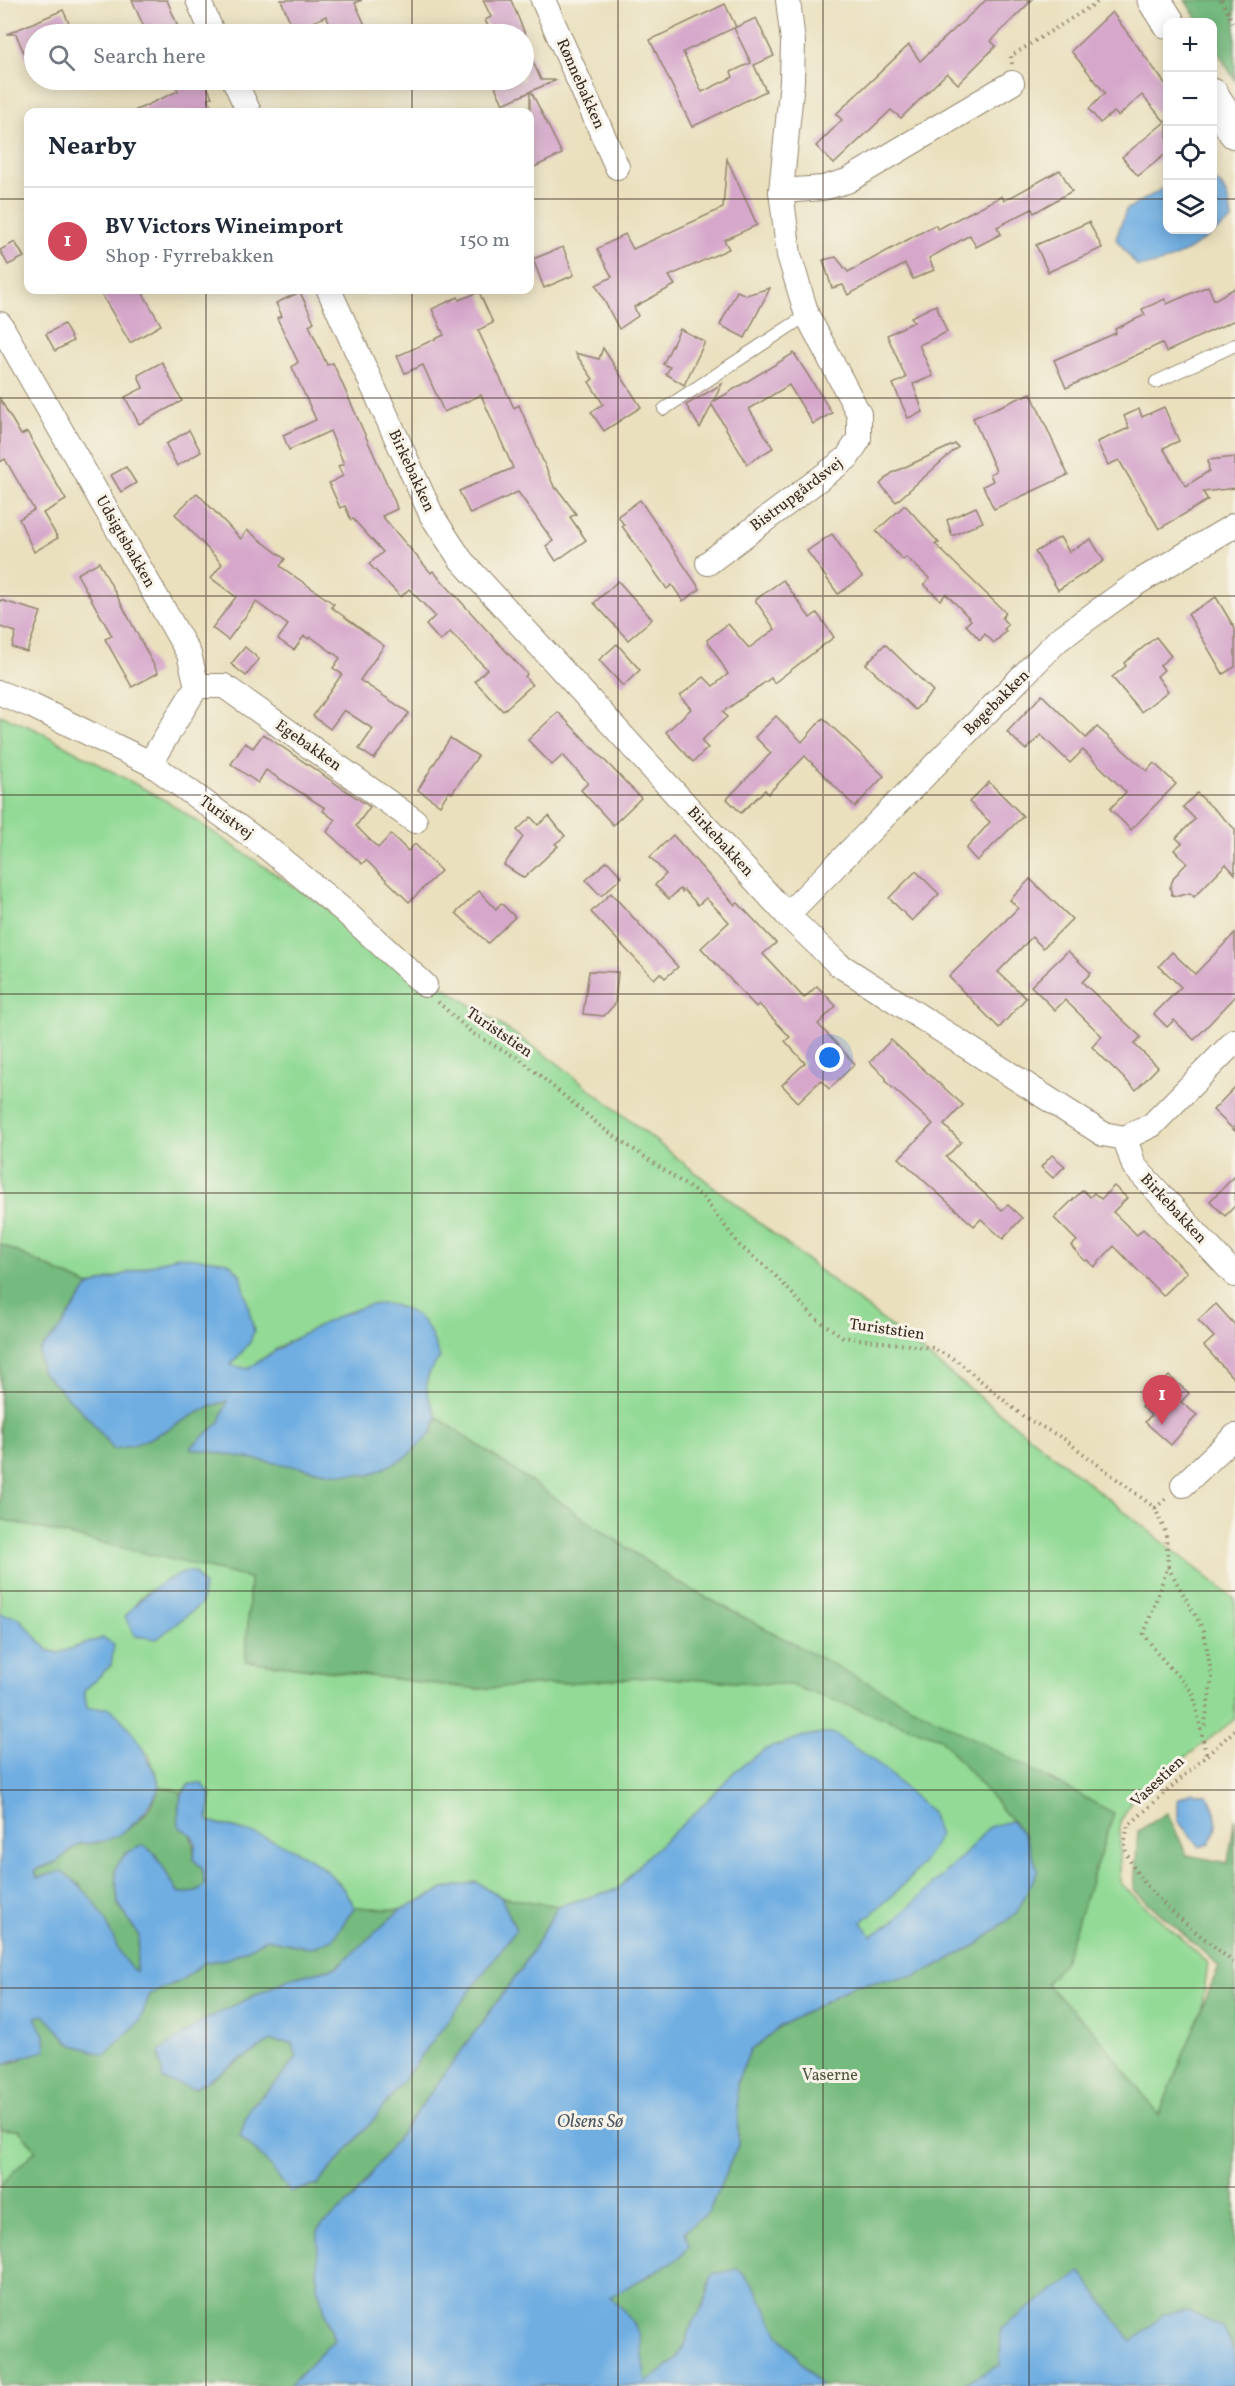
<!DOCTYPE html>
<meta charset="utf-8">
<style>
:root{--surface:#fff;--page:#f6f6f7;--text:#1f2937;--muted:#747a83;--line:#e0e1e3;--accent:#d1495b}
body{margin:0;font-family:Vollkorn,serif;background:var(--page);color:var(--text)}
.controls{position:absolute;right:18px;top:18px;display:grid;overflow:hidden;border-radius:12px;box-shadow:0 3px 15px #0003}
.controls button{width:54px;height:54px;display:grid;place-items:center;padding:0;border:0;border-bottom:2px solid var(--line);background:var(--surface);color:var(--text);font:30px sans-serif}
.you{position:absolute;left:830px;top:1058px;width:21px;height:21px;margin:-15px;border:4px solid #fff;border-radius:50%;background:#1a73e8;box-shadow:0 0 0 9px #1a73e833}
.badge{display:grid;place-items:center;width:39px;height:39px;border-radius:50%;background:var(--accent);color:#fff;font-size:20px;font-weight:700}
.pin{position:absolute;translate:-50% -50px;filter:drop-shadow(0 2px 3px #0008)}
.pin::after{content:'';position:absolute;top:32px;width:21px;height:18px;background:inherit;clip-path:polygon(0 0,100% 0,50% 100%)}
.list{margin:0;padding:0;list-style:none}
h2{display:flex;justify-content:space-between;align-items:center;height:78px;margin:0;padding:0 24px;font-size:26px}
h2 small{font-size:20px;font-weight:400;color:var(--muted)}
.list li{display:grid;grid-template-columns:39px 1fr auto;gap:18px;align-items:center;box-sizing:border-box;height:108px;padding:0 24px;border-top:2px solid var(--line)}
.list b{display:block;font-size:22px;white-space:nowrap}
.list p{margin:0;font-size:20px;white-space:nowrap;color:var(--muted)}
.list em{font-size:20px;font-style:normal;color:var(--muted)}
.icon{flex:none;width:33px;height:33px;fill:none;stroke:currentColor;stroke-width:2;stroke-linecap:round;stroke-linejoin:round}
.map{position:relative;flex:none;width:1235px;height:2386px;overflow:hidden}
.search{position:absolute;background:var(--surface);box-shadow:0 3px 15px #0003;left:24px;top:24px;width:510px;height:66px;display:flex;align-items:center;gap:15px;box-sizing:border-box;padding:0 21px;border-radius:33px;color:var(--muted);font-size:22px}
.panel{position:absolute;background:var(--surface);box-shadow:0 3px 15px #0003;left:24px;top:108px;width:510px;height:186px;border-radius:12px}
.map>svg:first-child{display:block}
</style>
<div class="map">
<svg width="1235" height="2386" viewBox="0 0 1235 2386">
<rect width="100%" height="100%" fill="#f7f3e8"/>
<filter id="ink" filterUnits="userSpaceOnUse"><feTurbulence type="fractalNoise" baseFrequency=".0167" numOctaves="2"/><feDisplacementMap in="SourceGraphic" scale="12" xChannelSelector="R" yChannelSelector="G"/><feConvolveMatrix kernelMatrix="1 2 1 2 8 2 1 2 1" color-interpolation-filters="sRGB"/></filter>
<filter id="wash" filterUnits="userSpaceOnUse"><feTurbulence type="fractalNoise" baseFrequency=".008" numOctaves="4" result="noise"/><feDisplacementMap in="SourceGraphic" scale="24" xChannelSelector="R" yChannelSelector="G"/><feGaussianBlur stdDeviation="1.35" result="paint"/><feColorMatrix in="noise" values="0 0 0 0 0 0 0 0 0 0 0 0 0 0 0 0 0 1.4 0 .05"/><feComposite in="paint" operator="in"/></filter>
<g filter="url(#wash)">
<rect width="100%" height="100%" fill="#eae0be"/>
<g fill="#92da95" stroke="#66825a" stroke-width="1.5" fill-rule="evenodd">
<path d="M0,715L33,728L168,802L556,1062L1235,1599V1719L1132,1799L1120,1823V1883L1208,1963L1192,2075L1235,2128V2386H200L569,1903L558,1906L501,1897L476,1882L444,1889L400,1910L355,1907C327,1853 263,1835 208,1821L211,1794L190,1784L182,1792L160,1786L149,1755L87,1708L84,1691L111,1665L103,1638L58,1653L48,1650L18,1617L0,1614V1519L250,1578L246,1661L478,1689L651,1677L739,1682L776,1634L675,1581L437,1417L425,1390L429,1369L354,1309L282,1345L248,1369L230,1365L250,1342L178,1256L89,1286L0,1244ZM188,1571L125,1617L145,1593Z"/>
<path d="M0,2129L19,2130L36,2150L0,2185Z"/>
</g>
<g fill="#75ba7e" stroke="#58724e" stroke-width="1.5">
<path d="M1185,0H1235V80L1213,44L1212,22H1199Z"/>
<path d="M0,1244L89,1286L59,1330L39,1351L41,1371L88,1417L113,1449C155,1445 187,1412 228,1401L220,1422L191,1448L333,1473L369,1475L405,1458L432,1432L437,1417L675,1581L1114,1813L1064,1962L1046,1984L1095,2032L1159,2115L1219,1966L1134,1890L1138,1831L1167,1813L1187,1855L1228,1863L1235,1818V2352L1223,2328L1163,2314L1132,2342L1037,2305L1001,2328V2365L960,2386H821L779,2335L755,2287L712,2275L705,2303L692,2323L688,2338L676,2360L645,2383C639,2342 643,2326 609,2297L625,2286L652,2275L685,2231L709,2211L738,2145L737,2082L750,2051L779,2027L855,1985L917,1976L978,1944L1017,1912L1025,1836L940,1738L790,1685L651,1677L478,1689L246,1661L250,1578L0,1519Z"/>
<path d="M160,1786L182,1792L178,1810C188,1828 195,1839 194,1860L202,1868L205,1885C197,1893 189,1895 178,1892L155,1854L144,1845L126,1853L115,1869L118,1904L139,1936L136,1972L123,1962L101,1913L79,1884L37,1879L35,1871L56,1862L80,1843C106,1846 134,1829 150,1808C154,1802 157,1793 160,1786Z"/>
<path d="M501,1897L558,1906L522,1968L353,2199L319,2229L317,2286L334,2340L289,2386H0V2185L36,2150L19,2130L0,2129V2065L19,2061L45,2035L34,2017L44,2014L71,2044L140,2021L150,1994L182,1980L203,1963L230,1958L267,1939L311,1948L333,1939L355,1907L400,1910L337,1967L289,1979L204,2020L194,2089L271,2041L292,2043L297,2057L277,2082L249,2108L240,2136L264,2159L290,2191L516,1930Z"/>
</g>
<g fill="#70aee2" stroke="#566c80" stroke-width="1.5">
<path d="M1213,180C1227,185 1230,207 1232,220C1204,239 1172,267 1137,266L1116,239L1126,210L1167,186L1168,230H1212Z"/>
<path d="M178,1256L228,1262L241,1275L254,1331L250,1342L231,1365L248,1369C276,1349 347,1305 380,1304C396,1303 415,1312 425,1324C432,1333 436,1348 440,1358C419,1380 426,1392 437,1417L432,1432L405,1458L370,1475L333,1473L190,1448L220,1422L227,1401C187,1412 154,1445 113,1449L88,1417L41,1371L39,1351L59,1330L89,1286Z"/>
<path d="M188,1571L195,1573L204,1586L201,1604L157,1639L135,1636L125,1617C143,1594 160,1581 188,1571Z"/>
<path d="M0,1614L18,1617L48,1650L58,1653L103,1638L114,1644L111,1665L84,1691L87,1708H110C135,1731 148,1754 160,1786C146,1818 117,1847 80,1843L56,1862L35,1870L37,1878L62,1871C78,1883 93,1898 103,1916C114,1936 118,1959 136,1972L139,1936L118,1903L115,1869L126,1853L143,1845L155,1854L178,1892C189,1895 197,1893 205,1885L202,1868L194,1860L195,1843L192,1835L179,1827C178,1811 177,1797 190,1784H202L211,1794L208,1821C264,1836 326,1851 355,1907L333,1939L311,1948L267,1939L230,1958L203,1963L182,1980L150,1994L140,2021L105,2055L71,2044L44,2015L35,2017L45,2035L46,2050L0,2065Z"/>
<path d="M833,1733L880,1765L931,1812L939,1835C923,1872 892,1896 862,1922L871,1936L893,1922L965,1854L989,1827L1011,1821L1025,1836L1038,1870L1017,1912L978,1944L917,1976L854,1985L779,2027L750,2051L737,2082L738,2145L709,2211L685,2231L689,2245L679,2258L610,2297L625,2311L639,2333L646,2382L676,2360L688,2338L692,2323L705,2303L712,2274L738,2269L755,2287L779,2335L821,2386H289L334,2340L317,2286L318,2229L353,2199L522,1968L558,1906L618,1889L645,1858L697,1811L735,1771L764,1750L804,1736Z"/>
<path d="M1192,1792L1207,1795C1218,1811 1219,1827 1210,1844L1199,1847L1178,1821V1799Z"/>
<path d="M476,1882L501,1897L516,1930L375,2118L317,2185L290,2192L264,2159L240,2136L249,2108L277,2082L297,2057L292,2043L271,2041L194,2089L163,2080L159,2052L204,2020L289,1979L337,1967L400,1910L444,1889Z"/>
<path d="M1081,2272L1132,2342L1163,2314L1189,2311L1223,2328L1235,2352V2386H960L1000,2365L1001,2328Z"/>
</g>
<g id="blocks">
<g fill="#d6a7cb">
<path d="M132,0H167L181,34H147Z"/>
<path d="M281,0H362L355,3L366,27L350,34H334L326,16L294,31Z"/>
<path d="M483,0H511L525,34H492L485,20L491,17Z"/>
<path d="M986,0H1032L991,41L996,46L958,84L947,73L901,118L891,110L834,164L816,146L842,120L836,114L909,45L920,61Z"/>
<path d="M725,4L736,27L683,52L702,92L733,77L731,72L751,63L734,28L756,18L774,56L754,65L766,91L692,127L650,40Z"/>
<path d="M63,10L74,34H34V77L16,34H7Z"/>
<path d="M1112,12L1167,86V153L1138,176L1122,157L1165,122L1142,95L1118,116L1114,112L1100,123L1089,109L1105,93L1071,51Z"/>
<path d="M524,41L541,80H557L531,91L562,154L530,169V92L503,104L492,80H524Z"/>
<path d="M173,80H204L212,97L208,98L214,112H132L178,91Z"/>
<path d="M727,159L757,225L724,240L729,249L669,276L675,285L634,307L638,316L619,329L596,285L612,277L597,249L625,234L633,249L723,208Z"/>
<path d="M1060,170L1072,191L1034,213L1032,209L997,227L1001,234L976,247L970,235L929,258L934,270L913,279L905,264L848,295L843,285L832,288L823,260L836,257L848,272L935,225L938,229L1002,196L1004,201Z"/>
<path d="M1089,222L1102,248L1048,272L1036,245Z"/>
<path d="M15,242L24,257L8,265L0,250Z"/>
<path d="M563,247L574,275L544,288L533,259Z"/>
<path d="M1208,286L1214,300L1235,288V320L1166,352L1162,343L1066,388L1054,360L1116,333L1115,329L1145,315L1142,309L1165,299L1167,304Z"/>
<path d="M770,288L745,338L720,325L737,291L746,295Z"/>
<path d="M99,290H141L161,325L130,343Z"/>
<path d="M300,292L314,322L309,325L327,365L333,363L395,502L397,509L382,516L431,573L433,571L527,674L525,677L532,685L503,711L475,681L487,669L450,632L440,641L426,625L435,616L409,589L401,597L369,564L383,552L353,519L351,520L345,506L340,508L329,483L343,476L338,466L344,464L330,431L289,450L283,435L316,420L292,367L298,362L277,318L282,316L276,303Z"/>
<path d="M479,292L493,323L478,330L514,408L519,405L555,489L557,488L576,514L570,517L586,540L556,561L546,546L553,541L518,492L470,514L459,491L513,468L481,395L444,412L423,365L405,373L397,356L444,335L432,309L458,297L459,300Z"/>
<path d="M936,305L947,332L919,345L933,376L913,384L923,412L908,418L893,384L906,378L887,335L914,322L911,317Z"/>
<path d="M64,324L73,341L55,351L46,334Z"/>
<path d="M680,329L705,342L684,385L666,374L670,367L663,364Z"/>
<path d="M603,348L641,407L604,431L591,412L603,404L589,382L593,379L575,353L599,359Z"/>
<path d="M794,353L832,413L813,424L789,385L749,409L773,448L747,464L712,405L700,428L686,405L722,384L713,402Z"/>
<path d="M162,362L182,401L139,424L125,397L143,388L138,375Z"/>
<path d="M1031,393L1068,475L994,509L983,486L993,481L990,474L996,471L973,418Z"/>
<path d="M0,399L21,435L27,432L66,500L43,513L58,538L34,552L19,519L34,510L5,459L0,462Z"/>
<path d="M1164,407L1179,441L1163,448L1186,486L1209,471L1208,460L1235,457V488L1203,492L1208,500L1159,529L1119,460L1108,465L1097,442L1129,428L1124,416L1139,409L1142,417Z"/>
<path d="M189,430L201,452L177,466L166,444Z"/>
<path d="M955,444L958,447L896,502L880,484L892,473Z"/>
<path d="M126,467L136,483L121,492L111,475Z"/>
<path d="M197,493L241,539L247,530L285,559L280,566L334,604L331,607L384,646L360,680L409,713L374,759L359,749L373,729L344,710L330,729L313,716L342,674L333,668L340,658L311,637L309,639L304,636L294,650L278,639L288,625L256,602L228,640L212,628L236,597L211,578L222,564L175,514Z"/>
<path d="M640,500L700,589L683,601L672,585L667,589L622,526L624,525L618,516Z"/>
<path d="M905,505L939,543L935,544L1006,613L1002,618L1008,625L1004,629L1006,631L994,643L985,634L980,640L966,625L971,620L959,607L946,594L940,600L924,584L930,579L906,557L903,560L876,531Z"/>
<path d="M976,507L983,522L952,536L947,520Z"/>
<path d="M832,534L862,577L838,594L807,551Z"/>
<path d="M1060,537L1069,552L1091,539L1104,561L1058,590L1035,552Z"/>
<path d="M99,562L158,673L132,687L105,639L112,636L77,574Z"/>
<path d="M783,580L810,618L817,613L834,637L774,683L771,678L723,712L727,717L701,741L708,748L693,762L666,732L691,709L680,696L682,694L704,677L713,686L728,674L707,640L728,624L749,648L775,629L755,600Z"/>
<path d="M618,581L652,619L628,640L594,603Z"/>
<path d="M1216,597L1235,629V667L1223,674L1188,614Z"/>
<path d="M0,600L41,612L27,652L12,647L16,632L0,627Z"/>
<path d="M1156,637L1171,656L1160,665L1164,670L1157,676L1168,691L1141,712L1112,677L1126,666L1124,663Z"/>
<path d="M617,644L640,670L623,686L599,660Z"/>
<path d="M885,644L933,691L915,710L866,664Z"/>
<path d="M245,647L259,659L246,676L231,664Z"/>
<path d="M1042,695L1086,738L1097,727L1147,771L1154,763L1176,784L1131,830L1110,809L1126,792L1083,750L1070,763L1041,735L1026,750L1007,732Z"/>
<path d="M558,712L641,798L613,825L581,790L588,783L563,755L552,765L528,740Z"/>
<path d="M776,716L802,742L823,718L884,776L855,807L805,756L768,794L765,790L741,813L727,799L771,753L755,737Z"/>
<path d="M263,734L370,807L356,826L378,848L391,834L408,851L415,844L441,871L409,902L366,860L362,864L327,832L335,820L323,811L325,808L266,770L258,783L231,764L245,743L253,748Z"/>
<path d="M450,738L478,756L452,793L449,791L440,805L418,790Z"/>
<path d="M989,782L1023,816L977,861L966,849L990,822L969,802Z"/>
<path d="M1197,793L1235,829V874L1226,864L1194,897L1190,893L1179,896L1172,895L1170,887L1174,877L1187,863L1174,850L1182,843L1176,838L1195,819L1183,807Z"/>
<path d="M549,816L565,836L555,844L558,846L524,878L504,865L523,837L517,830L531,817L538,825Z"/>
<path d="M673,835L735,905L738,903L776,943L763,954L804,998L817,986L836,1006L818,1024L855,1064L829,1089L821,1080L798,1102L782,1085L805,1063L785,1041L790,1037L759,1004L756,1007L701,948L729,922L706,898L698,905L684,890L682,892L680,889L669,899L655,885L666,874L650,857Z"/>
<path d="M607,861L622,877L601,896L586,880Z"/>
<path d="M916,871L939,894L912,921L889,898Z"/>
<path d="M1030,879L1072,919L1043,948L1032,937L998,972L1026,998L999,1028L949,977L1018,908L1010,900Z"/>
<path d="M479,891L496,909L501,903L515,917L488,943L456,913Z"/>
<path d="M611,893L678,967L665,978L660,973L654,979L591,912Z"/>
<path d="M1235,933V997L1194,1040L1174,1020L1167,1027L1154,1014L1181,987L1159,966L1172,952L1195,974Z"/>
<path d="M1068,951L1091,973L1082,982L1141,1037L1134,1044L1158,1067L1136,1090L1092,1047L1102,1036L1065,1000L1055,1010L1031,986Z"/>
<path d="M589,971L618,972L615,1004L604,1016L583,1014Z"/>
<path d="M891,1040L963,1105L944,1125L961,1142L946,1157L1002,1210L1008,1205L1022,1218L1003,1239L981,1219L974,1226L899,1158L933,1124L886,1082V1078L870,1062Z"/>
<path d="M1235,1087V1131L1213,1110Z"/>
<path d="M1052,1155L1065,1166L1053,1178L1041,1167Z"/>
<path d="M1235,1176V1206L1225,1216L1210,1201Z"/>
<path d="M1114,1186L1127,1198L1113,1212L1137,1235L1143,1229L1187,1272L1163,1296L1114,1246L1094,1267L1087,1260L1085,1261L1071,1246L1077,1241L1054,1218L1083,1190L1090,1197L1094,1193L1101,1199Z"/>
<path d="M1216,1304L1235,1325V1380L1204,1346L1214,1337L1198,1320Z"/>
<path d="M1169,1376L1189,1393L1181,1402L1197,1415L1171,1445L1145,1422L1151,1415L1142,1407Z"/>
</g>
</g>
</g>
<g filter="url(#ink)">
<use href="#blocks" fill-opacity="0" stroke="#92856e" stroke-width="1.5"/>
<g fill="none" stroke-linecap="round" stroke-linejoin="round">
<defs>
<g id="lane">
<path d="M1156,382L1235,345"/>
<path d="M664,409L807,315"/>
</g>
<g id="street">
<path d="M198,0L213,34"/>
<path d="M543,0L617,167"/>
<path d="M234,80L249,112"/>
<path d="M781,191L823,188L847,181L1012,83"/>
<path d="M329,290L432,516L461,560L787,915L838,964L1103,1134L1125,1138L1134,1166L1235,1275"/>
<path d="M0,324L189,654L197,686L150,763"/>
<path d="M708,563L847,458L859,439V414L807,315L789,255L781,191L792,81L793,42L788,0"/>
<path d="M197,686H224L415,821"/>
<path d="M0,693L30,705L150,763L265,846L343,910L425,985"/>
<path d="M787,915L1058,640L1137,583L1235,525"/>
<path d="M1125,1138L1152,1125L1235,1041"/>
<path d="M1183,1485L1235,1436"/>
</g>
<g id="secondary">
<path d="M1154,0L1168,22"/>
<path d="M1212,95L1235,132"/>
</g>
</defs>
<use href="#lane" stroke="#92856e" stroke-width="14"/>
<use href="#street" stroke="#92856e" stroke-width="26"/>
<use href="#secondary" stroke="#92856e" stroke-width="35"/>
<g stroke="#92856e" stroke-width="4" stroke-dasharray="1.5 4.5" stroke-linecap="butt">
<path d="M1221,0L1235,26"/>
<path d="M1012,64L1011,56L1101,0"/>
<path d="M438,1002L472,1033L521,1060L604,1129L703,1197L740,1246L772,1272L814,1317L843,1337L932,1348L956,1360L1024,1417L1064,1439L1155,1508L1166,1534L1168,1566L1144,1634L1157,1653L1193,1693L1206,1754"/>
<path d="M1155,1508L1166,1499"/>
<path d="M1168,1567L1204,1631L1212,1678L1204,1729"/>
<path d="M1235,1730L1128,1826C1126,1835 1123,1844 1127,1854C1143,1896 1201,1934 1235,1964"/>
</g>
<use href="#lane" stroke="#fff" stroke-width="12"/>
<use href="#street" stroke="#fff" stroke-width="24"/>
<use href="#secondary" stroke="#fff" stroke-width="33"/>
</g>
</g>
<path fill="none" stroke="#3b2a1e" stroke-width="1.5" stroke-opacity="0.55" d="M206,0V34M412,0V34M618,0V2386M823,0V2386M1029,0V2386M206,80V112M412,80V112M0,199H28M530,199H1168M1212,199H1235M206,290V2386M412,290V2386M0,398H1235M0,596H1235M0,795H1235M0,994H1235M0,1193H1235M0,1392H1235M0,1591H1235M0,1790H1235M0,1988H1235M0,2187H1235"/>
<g text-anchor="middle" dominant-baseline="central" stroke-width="6" stroke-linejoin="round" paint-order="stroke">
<g font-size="16" fill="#3b2a1e" stroke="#f7f3e8">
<text transform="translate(580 84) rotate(66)">Rønnebakken</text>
<text transform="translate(411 471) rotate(65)">Birkebakken</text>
<text transform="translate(797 495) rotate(-37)">Bistrupgårdsvej</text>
<text transform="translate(125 542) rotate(60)">Udsigtsbakken</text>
<text transform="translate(997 703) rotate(-45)">Bøgebakken</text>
<text transform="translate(308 746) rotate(35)">Egebakken</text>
<text transform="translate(226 818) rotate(36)">Turistvej</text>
<text transform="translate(720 842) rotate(47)">Birkebakken</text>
<text transform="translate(499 1033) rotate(34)">Turiststien</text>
<text transform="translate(1173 1209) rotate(47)">Birkebakken</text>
<text transform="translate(887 1330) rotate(8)">Turiststien</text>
<text transform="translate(1158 1782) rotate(-43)">Vasestien</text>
</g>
<g font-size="16" fill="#51563c" stroke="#f7f3e8">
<text x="830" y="2076">Vaserne</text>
</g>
<g font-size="18" font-style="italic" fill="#4e5863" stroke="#f7f3e8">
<text x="590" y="2122">Olsens Sø</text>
</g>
</g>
</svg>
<div class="controls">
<button>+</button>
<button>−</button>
<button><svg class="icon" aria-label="locate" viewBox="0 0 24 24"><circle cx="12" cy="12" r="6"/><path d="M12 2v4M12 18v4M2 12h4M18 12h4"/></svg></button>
<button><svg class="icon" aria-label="layers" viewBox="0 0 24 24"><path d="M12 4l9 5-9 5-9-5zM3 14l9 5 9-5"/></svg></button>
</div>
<div class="you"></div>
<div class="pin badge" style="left:1162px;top:1425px">1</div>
<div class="search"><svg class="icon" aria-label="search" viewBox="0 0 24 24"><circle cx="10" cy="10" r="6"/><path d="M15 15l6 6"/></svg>Search here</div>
<section class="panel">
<h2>Nearby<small></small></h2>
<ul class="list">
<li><span class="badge">1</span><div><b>BV Victors Wineimport</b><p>Shop · Fyrrebakken</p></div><em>150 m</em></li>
</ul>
</section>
</div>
